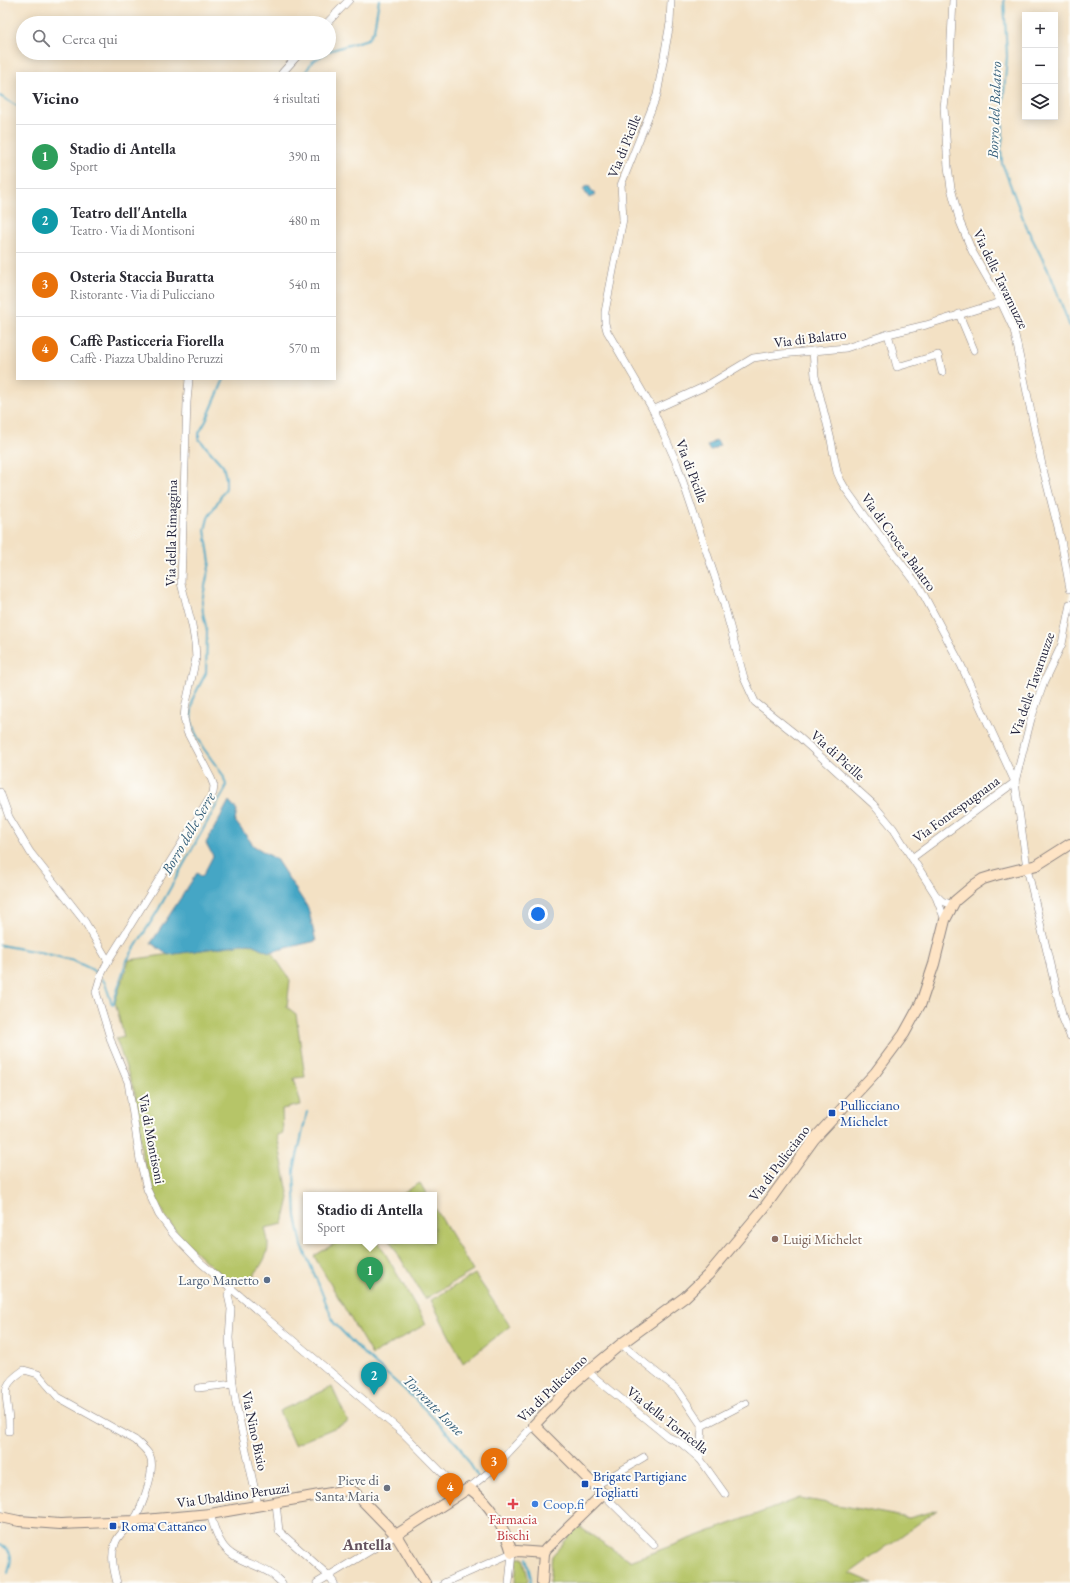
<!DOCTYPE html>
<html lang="it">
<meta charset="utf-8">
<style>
:root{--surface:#fff;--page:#f7f7f7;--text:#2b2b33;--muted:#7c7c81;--line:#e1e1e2;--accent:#0b8043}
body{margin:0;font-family:"EB Garamond",serif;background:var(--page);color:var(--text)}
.controls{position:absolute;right:12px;top:12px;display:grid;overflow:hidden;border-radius:0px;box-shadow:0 2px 10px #0003}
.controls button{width:36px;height:36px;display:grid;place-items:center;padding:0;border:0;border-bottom:1px solid var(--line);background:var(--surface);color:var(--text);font:20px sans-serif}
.you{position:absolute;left:538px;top:914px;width:14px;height:14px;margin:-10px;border:3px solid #fff;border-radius:50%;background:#1a73e8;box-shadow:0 0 0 6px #1a73e833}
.badge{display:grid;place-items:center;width:26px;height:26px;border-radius:50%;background:var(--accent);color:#fff;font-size:13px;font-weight:700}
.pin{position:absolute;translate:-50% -33px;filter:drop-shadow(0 1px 2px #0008)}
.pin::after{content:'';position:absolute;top:21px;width:14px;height:12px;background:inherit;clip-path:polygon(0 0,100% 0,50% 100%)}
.popup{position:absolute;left:303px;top:1192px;width:134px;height:52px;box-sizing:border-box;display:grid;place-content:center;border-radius:0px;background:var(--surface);filter:drop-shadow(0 1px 3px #0005);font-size:13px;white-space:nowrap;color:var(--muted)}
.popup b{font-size:15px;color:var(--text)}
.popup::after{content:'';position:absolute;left:50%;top:100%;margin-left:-8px;border:8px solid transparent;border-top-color:var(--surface)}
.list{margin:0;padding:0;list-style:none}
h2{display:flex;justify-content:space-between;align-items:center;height:52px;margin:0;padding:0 16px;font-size:17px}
h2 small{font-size:13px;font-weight:400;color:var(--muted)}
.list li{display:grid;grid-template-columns:26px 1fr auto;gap:12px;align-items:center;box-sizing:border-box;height:64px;padding:0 16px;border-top:1px solid var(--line)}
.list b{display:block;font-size:15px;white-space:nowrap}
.list p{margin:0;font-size:13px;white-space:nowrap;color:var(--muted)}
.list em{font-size:13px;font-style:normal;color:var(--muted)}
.icon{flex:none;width:22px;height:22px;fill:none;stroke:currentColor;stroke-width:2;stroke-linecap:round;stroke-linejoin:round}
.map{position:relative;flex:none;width:1070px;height:1583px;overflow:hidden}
.search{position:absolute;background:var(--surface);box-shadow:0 2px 10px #0003;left:16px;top:16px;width:320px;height:44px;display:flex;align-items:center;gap:10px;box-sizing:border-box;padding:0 14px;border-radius:22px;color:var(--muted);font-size:15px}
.panel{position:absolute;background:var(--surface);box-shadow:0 2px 10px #0003;left:16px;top:72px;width:320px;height:308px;border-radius:0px}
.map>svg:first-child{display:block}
</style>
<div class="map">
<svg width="1070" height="1583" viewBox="0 0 1070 1583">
<rect width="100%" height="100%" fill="#fdfcf7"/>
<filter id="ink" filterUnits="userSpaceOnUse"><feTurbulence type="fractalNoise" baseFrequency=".025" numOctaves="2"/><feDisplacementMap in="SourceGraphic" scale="8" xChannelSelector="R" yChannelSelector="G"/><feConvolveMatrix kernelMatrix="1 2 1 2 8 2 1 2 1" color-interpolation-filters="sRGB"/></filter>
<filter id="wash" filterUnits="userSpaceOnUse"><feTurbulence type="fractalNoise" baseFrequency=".012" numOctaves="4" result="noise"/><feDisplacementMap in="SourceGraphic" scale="16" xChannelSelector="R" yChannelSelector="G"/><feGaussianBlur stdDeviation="0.9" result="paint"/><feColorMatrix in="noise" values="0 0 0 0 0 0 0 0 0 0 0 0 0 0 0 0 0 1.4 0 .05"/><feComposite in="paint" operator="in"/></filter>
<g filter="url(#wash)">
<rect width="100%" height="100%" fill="#f3e1c4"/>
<g fill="#b6c568" stroke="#6c7452">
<path d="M249,943L272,953L290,980L287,1007L296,1014L305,1077L294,1078L301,1105L282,1109L283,1133L277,1135L289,1198L283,1224L265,1228C266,1233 268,1239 268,1244C269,1258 255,1274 246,1284L226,1280L179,1236L163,1213L155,1196L142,1155L135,1093L116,1039L124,1037L115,1002L129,960Z"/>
<path d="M420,1183L427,1195H399Z"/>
<path d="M434,1206L473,1271L425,1299L390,1241H434Z"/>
<path d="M339,1241H378L426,1324L372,1355L314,1256Z"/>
<path d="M475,1274L510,1326L463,1363L431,1300Z"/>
<path d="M332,1387L348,1422L294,1445L279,1411Z"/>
<path d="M800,1498L909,1518L937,1510L850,1573L873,1583H549L552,1556L578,1526L630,1561Z"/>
<path d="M517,1558H523L528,1578L527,1583H515Z"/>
</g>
<g fill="#45a6c5" stroke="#346480">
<path d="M588,185L595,195L589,198L583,189Z"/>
<path d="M716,440L720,445L710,451L707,446Z"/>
<path d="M229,801L237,810L235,821L254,846L276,859L308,908L316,941L269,952L249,943L168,955L151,943L197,873L202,877L213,856L206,843Z"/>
</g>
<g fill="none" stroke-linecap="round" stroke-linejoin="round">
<g stroke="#45a6c5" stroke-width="2">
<path d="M1004,0L1007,56L1003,104V134L1001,149L1002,163L1026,226L1051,276L1070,327"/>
<path d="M329,51L368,39L374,30L379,0"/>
<path d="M305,73L312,62L326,53"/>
<path d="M0,96L17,106"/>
<path d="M0,945L44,953L74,961L91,969L99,975"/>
<path d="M102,979L105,983L112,1004"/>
<path d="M113,1005L126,962L157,912L225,790L226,785L223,775L204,749L195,732L191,719L193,698L206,673L207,631L203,613L202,601L210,562L205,530L208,518L226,488V478L223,466L199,439V433L206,421L224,379"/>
<path d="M307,1112L294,1170L296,1216L302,1246L316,1278L334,1323L362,1352L415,1399L441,1426L459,1446L478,1477"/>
<path d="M0,1544C14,1551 12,1559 8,1573"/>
<path d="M526,1558L531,1578L530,1583"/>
</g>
</g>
</g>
<g filter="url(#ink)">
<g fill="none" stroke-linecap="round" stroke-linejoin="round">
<defs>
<g id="street">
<path d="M671,0L670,23L657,95L621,185L623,219L605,312V323L607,331L653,410L677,464L723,601L744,678L755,702L799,737L873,804L893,828L935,894L942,901L953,905"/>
<path d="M953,0L950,58L944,107L948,167L951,188L960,222L972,251L1001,302L1014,330L1042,465L1061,540L1070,589"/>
<path d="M327,23L349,0"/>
<path d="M282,73L300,53"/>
<path d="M959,314L974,350"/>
<path d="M888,334L897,367L938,355L942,372"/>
<path d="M813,351L815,376L831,440L837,472L841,481L845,488L868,520L920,588L961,665L1015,782"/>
<path d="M189,379L187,402L181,583L192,625L195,643L196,658L185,708L184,718L187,732L211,778L214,786L213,793L108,961L101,975L96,992L112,1044L128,1082L140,1160L147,1189L159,1215L173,1234L201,1263L403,1433L462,1493"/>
<path d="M653,410L708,385L753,358L781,354L846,348L888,334L926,325L1001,302"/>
<path d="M1070,604L1062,644L1044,682L1031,719L1015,782L1027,868L1063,1019L1070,1036"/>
<path d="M0,792L9,817L30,852L85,922L108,961"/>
<path d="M912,858L1015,782"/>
<path d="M936,897L945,920"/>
<path d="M231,1288L228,1295L231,1309L229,1338L233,1384L236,1404L258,1505"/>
<path d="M621,1344L678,1390L702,1426L700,1459"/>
<path d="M588,1372L668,1437L681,1443L700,1459L725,1494"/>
<path d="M198,1388L233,1384"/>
<path d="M702,1426L746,1403"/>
<path d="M9,1431C9,1424 9,1418 8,1411C5,1389 3,1384 24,1370L38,1374L58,1397L135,1440C141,1445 146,1449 150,1456C156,1469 142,1508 134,1520C128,1529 118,1533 115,1544C110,1556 114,1571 117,1583"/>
<path d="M595,1486L644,1457"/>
<path d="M469,1488L493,1469L534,1425"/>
<path d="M603,1494L654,1545"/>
<path d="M276,1503L279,1531L329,1576L334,1583"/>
<path d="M210,1514C213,1524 216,1535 222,1544C232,1560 254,1563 270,1573C274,1575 278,1580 282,1583"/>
<path d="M317,1583L396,1535"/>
<path d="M444,1583L512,1553"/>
<path d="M509,1583L512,1553"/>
</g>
<g id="secondary">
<path d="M0,1517L19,1521L60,1524L134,1521L210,1514L348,1490L354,1492L359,1497L396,1535L425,1583"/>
<path d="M396,1535L469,1488C489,1502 506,1530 512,1553L517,1551L544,1553"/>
<path d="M542,1583L544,1553L546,1549L603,1494L534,1425L574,1383L621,1344L685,1297L708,1275L764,1208L814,1139L875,1073L904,1034L921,1003L934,964L945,920L955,901L974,885L983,879L996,875L1037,865L1070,844"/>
</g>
</defs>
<use href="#street" stroke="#8a8280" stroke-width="8"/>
<use href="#secondary" stroke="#8a8280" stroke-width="12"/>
<use href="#street" stroke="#fff" stroke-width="7"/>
<use href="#secondary" stroke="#fee4c5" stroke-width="10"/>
</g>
</g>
<g fill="#1a4fb4" stroke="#fdfcf7" stroke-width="1.5">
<rect x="828" y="1109" width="8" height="8" rx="2"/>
<rect x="581" y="1480" width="8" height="8" rx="2"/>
<rect x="109" y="1522" width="8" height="8" rx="2"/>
</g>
<circle fill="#8d6e63" stroke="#fdfcf7" stroke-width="1.5" cx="775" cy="1239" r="4"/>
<circle fill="#5c6f8a" stroke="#fdfcf7" stroke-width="1.5" cx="267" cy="1280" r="4"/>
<circle fill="#6b7280" stroke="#fdfcf7" stroke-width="1.5" cx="387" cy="1488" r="4"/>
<path fill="#e0444e" stroke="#fdfcf7" stroke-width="1.5" d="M511 1498h4v4h4v4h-4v4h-4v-4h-4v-4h4z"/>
<circle fill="#3f7fe0" stroke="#fdfcf7" stroke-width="1.5" cx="535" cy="1504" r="4"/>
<g text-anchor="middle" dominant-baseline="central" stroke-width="4" stroke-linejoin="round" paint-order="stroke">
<g font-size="14" fill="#22223b" stroke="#fdfcf7">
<text transform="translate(624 146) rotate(-68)">Via di Picille</text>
<text transform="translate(1001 279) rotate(64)">Via delle Tavarnuzze</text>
<text transform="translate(810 338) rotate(-7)">Via di Balatro</text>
<text transform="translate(692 471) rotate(69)">Via di Picille</text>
<text transform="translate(171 533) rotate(-89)">Via della Rimaggina</text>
<text transform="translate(899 542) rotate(54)">Via di Croce a Balatro</text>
<text transform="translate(1032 684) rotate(-71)">Via delle Tavarnuzze</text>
<text transform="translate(838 755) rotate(42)">Via di Picille</text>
<text transform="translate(956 809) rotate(-36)">Via Fontespugnana</text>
<text transform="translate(152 1139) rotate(79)">Via di Montisoni</text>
<text transform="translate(779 1163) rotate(-53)">Via di Pulicciano</text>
<text transform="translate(552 1388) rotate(-44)">Via di Pulicciano</text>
<text transform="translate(668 1420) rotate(38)">Via della Torricella</text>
<text transform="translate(255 1431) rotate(78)">Via Nino Bixio</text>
<text transform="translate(233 1495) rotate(-8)">Via Ubaldino Peruzzi</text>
</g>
<g font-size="14" fill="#164399" stroke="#fdfcf7" text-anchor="start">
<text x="840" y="1105">Pullicciano<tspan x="840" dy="16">Michelet</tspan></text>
<text x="593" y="1476">Brigate Partigiane<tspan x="593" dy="16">Togliatti</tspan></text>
<text x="121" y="1526">Roma Cattaneo</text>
</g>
<g font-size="14" fill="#785e54" stroke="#fdfcf7" text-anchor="start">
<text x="783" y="1239">Luigi Michelet</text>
</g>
<g font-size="14" fill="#4e5e75" stroke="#fdfcf7" text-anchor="end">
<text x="259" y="1280">Largo Manetto</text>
</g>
<g font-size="14" fill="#5b616d" stroke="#fdfcf7" text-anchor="end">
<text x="379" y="1480">Pieve di<tspan x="379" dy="16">Santa Maria</tspan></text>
</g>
<g font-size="14" fill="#366cbe" stroke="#fdfcf7" text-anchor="start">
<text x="543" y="1504">Coop.fi</text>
</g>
<g font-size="14" fill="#be3a42" stroke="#fdfcf7">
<text x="513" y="1519">Farmacia<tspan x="513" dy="16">Bischi</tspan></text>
</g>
<g font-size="15" font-style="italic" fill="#325d79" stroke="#fdfcf7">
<text transform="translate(994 110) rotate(-88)">Borro del Balatro</text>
<text transform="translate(188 833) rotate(-60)">Borro delle Serre</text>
<text transform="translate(434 1405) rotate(45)">Torrente Isone</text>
</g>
<g font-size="16" font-weight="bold" fill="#63515d" stroke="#fdfcf7">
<text x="367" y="1544">Antella</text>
</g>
</g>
</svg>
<div class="controls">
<button>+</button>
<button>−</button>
<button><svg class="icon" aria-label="layers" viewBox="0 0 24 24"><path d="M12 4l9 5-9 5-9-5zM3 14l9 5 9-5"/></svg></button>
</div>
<div class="you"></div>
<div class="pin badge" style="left:370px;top:1290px;background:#2e9e5b">1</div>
<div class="popup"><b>Stadio di Antella</b>Sport</div>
<div class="pin badge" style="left:374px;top:1395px;background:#0f9aa8">2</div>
<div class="pin badge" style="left:494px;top:1481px;background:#e8710a">3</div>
<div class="pin badge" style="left:450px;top:1506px;background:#e8710a">4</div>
<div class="search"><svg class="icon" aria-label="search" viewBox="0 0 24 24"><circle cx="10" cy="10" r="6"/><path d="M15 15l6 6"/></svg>Cerca qui</div>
<section class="panel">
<h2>Vicino<small>4 risultati</small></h2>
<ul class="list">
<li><span class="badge" style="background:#2e9e5b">1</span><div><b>Stadio di Antella</b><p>Sport</p></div><em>390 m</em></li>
<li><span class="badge" style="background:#0f9aa8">2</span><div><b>Teatro dell'Antella</b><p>Teatro · Via di Montisoni</p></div><em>480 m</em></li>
<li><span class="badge" style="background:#e8710a">3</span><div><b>Osteria Staccia Buratta</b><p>Ristorante · Via di Pulicciano</p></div><em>540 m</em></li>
<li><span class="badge" style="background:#e8710a">4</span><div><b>Caffè Pasticceria Fiorella</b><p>Caffè · Piazza Ubaldino Peruzzi</p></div><em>570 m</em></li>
</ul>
</section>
</div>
